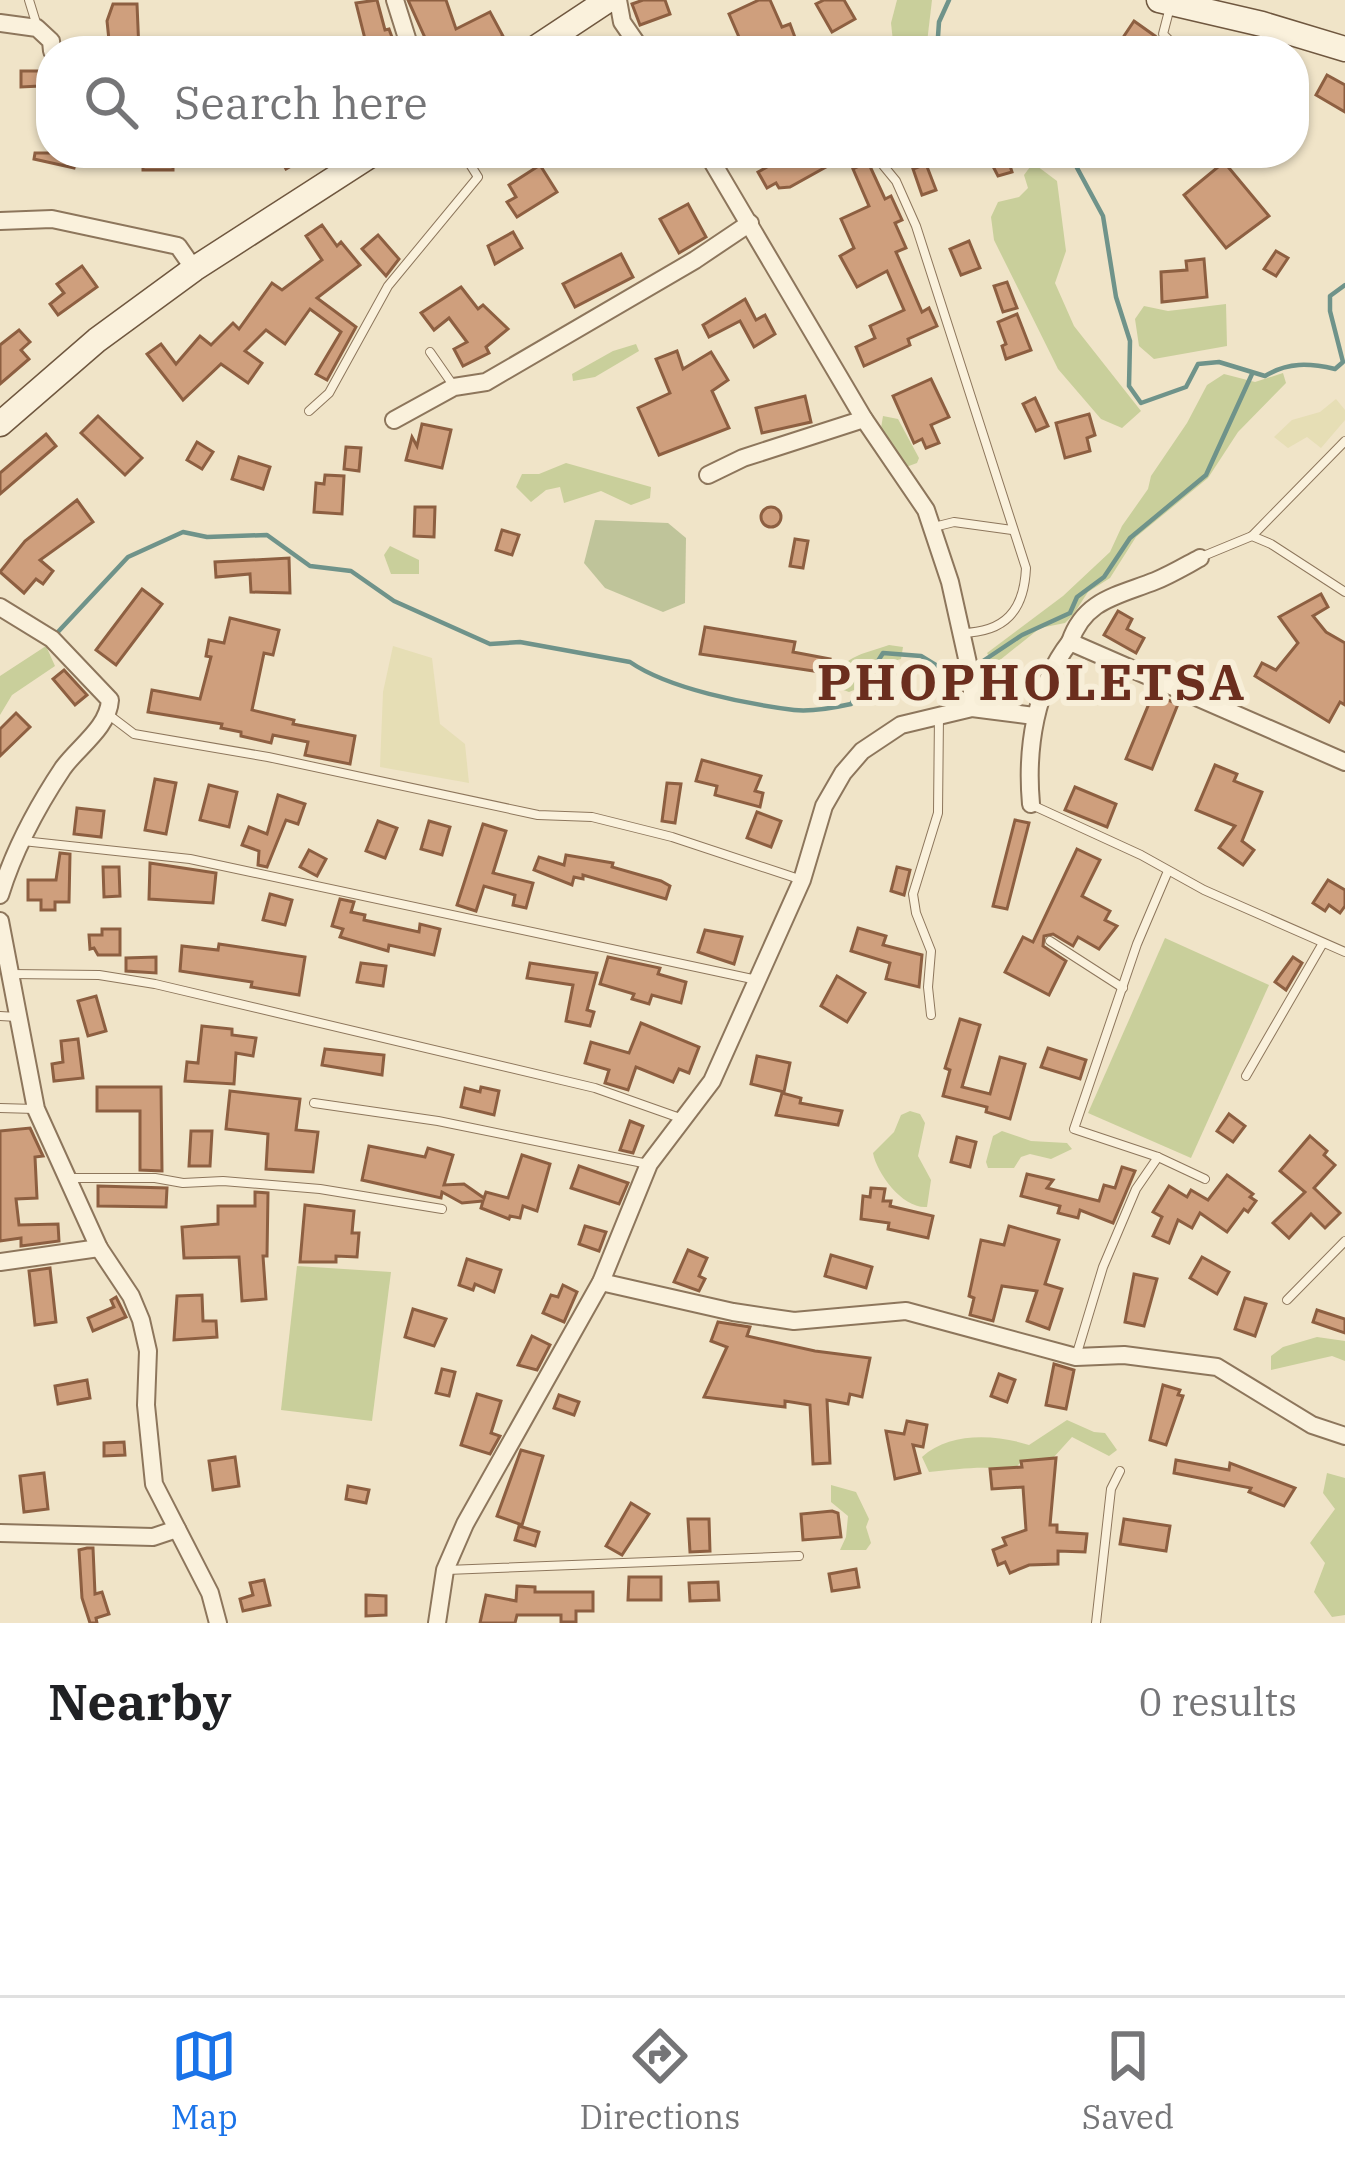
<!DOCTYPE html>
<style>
:root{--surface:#fff;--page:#f6f6f6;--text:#202124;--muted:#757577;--line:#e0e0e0;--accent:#1a73e8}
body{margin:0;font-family:"IBM Plex Serif",serif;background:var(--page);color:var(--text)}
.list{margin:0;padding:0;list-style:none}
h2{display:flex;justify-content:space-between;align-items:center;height:156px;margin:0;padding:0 48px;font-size:51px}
h2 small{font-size:39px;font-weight:400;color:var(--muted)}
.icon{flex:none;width:66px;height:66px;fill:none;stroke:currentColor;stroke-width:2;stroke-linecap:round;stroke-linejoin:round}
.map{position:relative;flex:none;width:1345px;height:1623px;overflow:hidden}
.search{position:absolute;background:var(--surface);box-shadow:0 3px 9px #0004;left:36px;right:36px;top:36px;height:132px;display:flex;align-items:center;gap:30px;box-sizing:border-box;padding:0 42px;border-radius:48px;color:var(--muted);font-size:45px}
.sheet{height:372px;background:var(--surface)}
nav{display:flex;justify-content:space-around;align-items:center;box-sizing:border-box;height:168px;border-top:3px solid var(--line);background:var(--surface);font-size:33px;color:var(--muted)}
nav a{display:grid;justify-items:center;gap:6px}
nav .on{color:var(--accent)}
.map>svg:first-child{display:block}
</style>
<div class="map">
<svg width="1345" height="1623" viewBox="0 0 1345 1623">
<rect width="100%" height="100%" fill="#f0e4c8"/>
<g fill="#e6deb5">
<path d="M1336,399L1345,410V420L1321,448L1307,437L1288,448L1274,437L1292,420L1320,412Z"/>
<path d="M393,646L432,658L440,724L465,744L469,783L380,767L383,692Z"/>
</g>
<g fill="#c9cf9b">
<path d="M897,0H932L926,51H894L891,23Z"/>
<path d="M1033,163L1057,181L1066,251L1055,283L1074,326L1141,411L1122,428L1101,419L1058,369L994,240L991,217L998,202L1019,197L1028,188L1024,175Z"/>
<path d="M1226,304L1227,346L1154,359L1139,346L1135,319L1144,306L1168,311Z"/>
<path d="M636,344L639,351L595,377L573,381L572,374L613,351Z"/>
<path d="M1283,373L1286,383L1238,432L1208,478L1136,537L1110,578L1088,592L1073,615L1065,623L1040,628L1000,660L992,661L987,653L1063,596L1110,552L1122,526L1148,489L1151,476L1187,423L1207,385L1224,374L1255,382Z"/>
<path d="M883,416L898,419L919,458L917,463L906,467L880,434Z"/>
<path d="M566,463L651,487L650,498L631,505L601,491L564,503L560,487L546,490L531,502L516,487L522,474H539Z"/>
<path d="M390,546L419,560V574H391L384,555Z"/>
<path d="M889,645L903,647L901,659L878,665L869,684L849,692L838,688C833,656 866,654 889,645Z"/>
<path d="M46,646L55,666L12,695L0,715V676Z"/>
<path d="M1165,938L1269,985L1191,1158L1088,1113Z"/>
<path d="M910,1111L920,1114L925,1123L918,1156L931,1180L927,1207C903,1209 877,1174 873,1153L894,1132L901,1115Z"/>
<path d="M1002,1131L1031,1141L1067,1143L1072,1149L1051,1159L1030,1154L1021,1157L1014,1168H988L986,1162L993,1136Z"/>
<path d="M297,1266L391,1272L372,1421L281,1410Z"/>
<path d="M1317,1337L1345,1341V1361L1332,1356L1271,1370V1356L1283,1347Z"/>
<path d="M1067,1420L1094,1432L1105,1433L1117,1450L1109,1456L1072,1437L1053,1458L1022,1461L1013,1470C982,1465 960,1469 929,1472L922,1457C949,1432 995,1434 1029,1445Z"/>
<path d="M1327,1473L1345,1478V1615L1332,1617L1314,1592L1325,1563L1310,1543L1335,1509L1323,1493Z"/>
<path d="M831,1485L856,1492L869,1519L866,1527L871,1543L866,1550H840L846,1537L848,1516L831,1502Z"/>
</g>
<path fill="#bfc49a" d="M595,520L668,523L686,538L685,603L663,612L605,588L584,563Z"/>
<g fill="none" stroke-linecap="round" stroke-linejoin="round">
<g stroke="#6f938a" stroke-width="4.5">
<path d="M937,51L939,22L949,0"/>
<path d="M1069,153L1103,216L1116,297L1130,341L1129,386L1141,403L1186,387L1198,364L1219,362L1265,376C1288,362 1309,363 1335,369L1343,362L1330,311V296L1345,285"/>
<path d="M56,634L128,557L183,532L207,537L267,535L310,566L351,571L394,601L490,644L520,642L630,662C669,689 747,704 794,710C812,712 833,708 851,704L883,653L921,656L939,667L960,666"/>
<path d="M983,661L1022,635L1070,613L1077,597L1104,577L1130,538L1206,475L1252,374"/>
</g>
</g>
<g fill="#cf9f7d" stroke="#8d5f41" stroke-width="3">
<path d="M377,0L385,30L389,29L397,51H368L356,3Z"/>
<path d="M408,0H446L456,29L490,12L503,36L474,51H431Z"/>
<path d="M643,0H665L670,14L640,25L632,4Z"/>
<path d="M759,0H770L782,27L790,24L800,51H776L772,39L745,51L729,14Z"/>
<path d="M824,0H844L855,19L832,32L816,4Z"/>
<path d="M113,4H137L139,51L110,50L107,21Z"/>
<path d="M1134,21L1155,36L1145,51H1114Z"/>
<path d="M21,71H40V86L21,87Z"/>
<path d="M1327,75L1345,85V112L1316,95Z"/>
<path d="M35,153H78L74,168L34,159Z"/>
<rect x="143" y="153" width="30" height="17"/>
<path d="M277,153H314L286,169Z"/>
<path d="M777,153L785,158L794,153H851L790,187L779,188L776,183L767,188L758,172L767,167L763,161Z"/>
<path d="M986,153H1006L1012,172L998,176Z"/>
<path d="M868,162L885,199L891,196L902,220L895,223L906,248L896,252L922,312L929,308L937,326L908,339L910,345L864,366L856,347L875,338L870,326L904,310L887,271L857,287L840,256L854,248L841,219L869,206L853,169Z"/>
<path d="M1224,162L1269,216L1226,248L1184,195Z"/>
<path d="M926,164L936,190L922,195L913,169Z"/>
<path d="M540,165L557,192L517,217L507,202L516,197L509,185Z"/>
<path d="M688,204L706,237L679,253L660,219Z"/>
<path d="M322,225L337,246L341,242L360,265L317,298L356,327L327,380L316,374L341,332L310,309L285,344L266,330L245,351L262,363L248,383L221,364L183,400L147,354L161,344L176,364L200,336L211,345L233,323L239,329L272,283L282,290L322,260L306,236Z"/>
<path d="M513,232L522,248L495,264L488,246Z"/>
<path d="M378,235L399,259L386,276L362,249Z"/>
<path d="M969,241L980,268L961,275L950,249Z"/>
<path d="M1276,251L1288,258L1276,276L1264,269Z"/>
<path d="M621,254L633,277L575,307L563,284Z"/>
<path d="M1204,259L1207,297L1162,302L1161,272L1187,270L1186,261Z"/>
<path d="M82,266L97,287L58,315L50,304L64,293L57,284Z"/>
<path d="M1007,282L1017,308L1003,312L994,286Z"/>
<path d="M461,287L478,309L483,305L508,329L486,347L489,353L463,366L454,349L467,342L449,318L434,330L421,313Z"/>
<path d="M745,299L756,320L765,315L775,334L754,347L740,321L709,337L703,325Z"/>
<path d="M1017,314L1031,350L1006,359L1002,346L1006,344L998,322Z"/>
<path d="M19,330L30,342L21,350L29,359L0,384V345Z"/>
<path d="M677,351L683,369L711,352L728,380L712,391L729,428L659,455L638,408L670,393L656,359Z"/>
<path d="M931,379L949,417L931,425L939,443L926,448L922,439L914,443L893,396Z"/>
<path d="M805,396L811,422L762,433L756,408Z"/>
<path d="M1035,398L1048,426L1036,431L1023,404Z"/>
<path d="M1089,414L1095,435L1087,438L1090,451L1065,458L1056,423Z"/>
<path d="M98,416L142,458L125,475L81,433Z"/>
<path d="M422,424L451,430L442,468L406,460L412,437L417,446Z"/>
<path d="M46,434L56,446L0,494V473Z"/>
<path d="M197,442L213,452L202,469L187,460Z"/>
<path d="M346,447L361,448L359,471L344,469Z"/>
<path d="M239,457L270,467L263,489L232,479Z"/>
<path d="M325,475L344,476L342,514L314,512L316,483L324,484Z"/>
<path d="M77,500L93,522L40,560L53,571L43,584L36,579L24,593L0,572L25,541Z"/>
<circle cx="771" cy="517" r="10"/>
<path d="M415,507H435L434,537L414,536Z"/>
<path d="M502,530L519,535L512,555L496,550Z"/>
<path d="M795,539L808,541L803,568L790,566Z"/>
<path d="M289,558L290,593L251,592L250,574L216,577L215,562Z"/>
<path d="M142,589L162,604L116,665L96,650Z"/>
<path d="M1321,594L1328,607L1313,616L1326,632L1345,643V705L1340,702L1329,722L1255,676L1262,663L1276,670L1298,643L1279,617Z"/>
<path d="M1118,611L1132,619L1127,629L1144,638L1136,653L1104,635Z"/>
<path d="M230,618L279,630L273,655L264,653L252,710L294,720L293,724L355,736L350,764L305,755L308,742L273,735L271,743L241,736V732L221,728L222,724L148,712L152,690L200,699L211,657L206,656L209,640L224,643Z"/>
<path d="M705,627L795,642L793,652L830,659L827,673L700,654Z"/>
<path d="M64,670L87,695L75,705L53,679Z"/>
<path d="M880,670L894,672L891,697L877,695Z"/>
<path d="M1153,694L1178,704L1152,769L1126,759Z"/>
<path d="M16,713L30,727L0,756V729Z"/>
<path d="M702,760L761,776L755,791L763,793L760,807L715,795L717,786L696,781Z"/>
<path d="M1215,765L1237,774L1234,781L1262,792L1242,841L1254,850L1243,865L1219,848L1235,826L1196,810Z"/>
<path d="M155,779L176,783L166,834L145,830Z"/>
<path d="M667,783L681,784L675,823L662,821Z"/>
<path d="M209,785L237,792L229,827L200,820Z"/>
<path d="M1075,787L1116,804L1107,827L1065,810Z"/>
<path d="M278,795L305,804L298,824L286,820L267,867L258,865L259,851L242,845L249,827L267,834Z"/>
<path d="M77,808L104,811L101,837L74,834Z"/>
<path d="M757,812L781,821L771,847L747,838Z"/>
<path d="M1015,820L1029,823L1007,909L993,906Z"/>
<path d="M378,821L397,828L385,858L366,851Z"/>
<path d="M429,821L450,827L442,855L421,849Z"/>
<path d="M483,824L506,831L493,873L533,883L526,908L513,905L515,895L484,886L476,911L457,905Z"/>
<path d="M1077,849L1100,860L1082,896L1110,911L1105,920L1117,926L1099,949L1078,937L1073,946L1053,934L1044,936L1043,946L1066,961L1049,995L1005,972L1023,937L1033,942Z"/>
<path d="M309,850L326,859L317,876L300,867Z"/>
<path d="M60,853L70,854L69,902H55V910H41V900H28V880H56Z"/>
<path d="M566,855L613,863L612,867L661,881L670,886L666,899L583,875V879L574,877L572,885L534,870L539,857L564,865Z"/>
<path d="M150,863L216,873L213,903L149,899Z"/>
<path d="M103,867H119L120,896L104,897Z"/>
<path d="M897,867L910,870L904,895L891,891Z"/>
<path d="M1328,880L1345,890V906L1340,913L1329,905L1325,911L1313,903Z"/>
<path d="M270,894L292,900L285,925L263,920Z"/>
<path d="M340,899L354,902L351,912L365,915L364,920L419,932L420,924L440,929L434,955L389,945L388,951L340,937L343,929L332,926Z"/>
<path d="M858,928L886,936L883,945L922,955L919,987L886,979L890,963L851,951Z"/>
<path d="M102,929H120V955H98L94,948L90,949L89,935H102Z"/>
<path d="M705,930L742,937L734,964L698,952Z"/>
<path d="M219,944L305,957L299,995L251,987L252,982L180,971L182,946L218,950Z"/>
<path d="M156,957V973L126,971V958Z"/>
<path d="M608,957L660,968L658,974L686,982L681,1003L652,995L649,1004L632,999L634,994L600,984Z"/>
<path d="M1293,957L1302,963L1286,990L1275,982Z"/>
<path d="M361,963L386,966L383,986L357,982Z"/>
<path d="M530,963L597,973L587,1010L594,1012L590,1026L566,1021L573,985L527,978Z"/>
<path d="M837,976L865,993L847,1022L821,1006Z"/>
<path d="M96,996L106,1031L88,1036L78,1001Z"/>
<path d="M960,1019L980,1025L962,1087L990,1094L1000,1057L1025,1064L1010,1119L986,1112L987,1107L943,1096L950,1070L945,1068Z"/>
<path d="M641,1023L699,1047L689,1073L679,1069L673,1082L636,1067L628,1090L605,1083L609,1070L585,1063L591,1042L629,1053Z"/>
<path d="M202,1026L232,1029V1035L256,1038L253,1056L236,1053L234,1084L185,1081L187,1062L198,1063Z"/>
<path d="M78,1039L83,1078L54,1081L52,1064L63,1062L61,1041Z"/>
<path d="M1048,1048L1086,1060L1080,1079L1041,1067Z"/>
<path d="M325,1049L384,1055L382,1075L322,1065Z"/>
<path d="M757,1056L790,1063L784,1092L751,1084Z"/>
<path d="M97,1087H161L162,1171L140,1170V1111H97Z"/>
<path d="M481,1087L499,1091L494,1115L461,1107L465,1088L480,1092Z"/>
<path d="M230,1091L300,1099L296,1130L318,1132L313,1172L266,1169L268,1134L226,1129Z"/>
<path d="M782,1093L801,1098L800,1103L842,1111L838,1125L776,1115Z"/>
<path d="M1229,1114L1245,1126L1233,1142L1217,1131Z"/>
<path d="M630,1121L643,1126L633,1153L620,1150Z"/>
<path d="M30,1128L43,1156L35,1157L37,1198L16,1199L19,1225L58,1224L59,1241L21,1246V1238L0,1241V1131Z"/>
<path d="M191,1131H212L210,1166H189Z"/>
<path d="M1310,1136L1327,1151L1324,1155L1335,1165L1314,1188L1340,1213L1325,1228L1311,1214L1289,1238L1273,1223L1305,1192L1280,1171Z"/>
<path d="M957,1137L976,1142L970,1167L951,1162Z"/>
<path d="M369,1146L425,1157L428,1148L453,1155L444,1185L464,1184L484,1198L486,1192L508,1198L522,1155L550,1164L537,1211L523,1206L520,1218L510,1216L509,1219L481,1208L483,1201L462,1203L442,1192L441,1198L362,1180Z"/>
<path d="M579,1166L628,1183L619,1204L571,1188Z"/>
<path d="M1122,1167L1135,1171L1113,1223L1080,1210L1078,1218L1058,1213L1060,1206L1021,1196L1027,1174L1053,1180L1047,1188L1099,1201L1104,1185L1115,1188Z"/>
<path d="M1227,1175L1253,1194L1250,1197L1256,1201L1248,1212L1244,1209L1227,1232L1200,1213L1192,1228L1178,1220L1169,1243L1153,1236L1162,1217L1153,1212L1169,1186L1187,1197L1191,1190L1208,1200Z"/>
<path d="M98,1186L167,1188L166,1207L98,1206Z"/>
<path d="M871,1188L885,1189L883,1201H891L890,1206L933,1216L928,1238L888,1229L889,1223L861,1219L863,1196L870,1197Z"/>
<path d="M255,1192L268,1193L267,1256H263L266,1299L242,1301L239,1257L184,1258L182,1227L218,1224V1206H255Z"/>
<path d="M305,1205L354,1211L352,1233H359L357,1257L336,1256V1262H300Z"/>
<path d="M585,1226L606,1232L599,1251L579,1244Z"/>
<path d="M1009,1226L1059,1240L1045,1284L1062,1289L1049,1329L1027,1321L1037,1291L1002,1286L993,1321L970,1315L974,1298L969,1296L981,1240L1004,1245Z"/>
<path d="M688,1250L707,1258L699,1276L705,1279L699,1291L674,1282Z"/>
<path d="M831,1255L872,1267L866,1288L825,1276Z"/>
<path d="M1202,1257L1229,1272L1217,1294L1190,1278Z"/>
<path d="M467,1259L501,1270L494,1292L475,1284L473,1290L459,1285Z"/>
<path d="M50,1268L56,1322L35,1325L29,1271Z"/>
<path d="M1134,1274L1157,1279L1144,1326L1125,1322Z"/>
<path d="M563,1285L577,1292L564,1322L543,1313L551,1295L558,1297Z"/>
<path d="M202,1295L203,1321H216L217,1337L174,1340L177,1296Z"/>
<path d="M116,1297L126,1317L93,1331L88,1318L114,1307L111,1300Z"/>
<path d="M1245,1298L1266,1304L1255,1336L1235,1329Z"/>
<path d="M413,1309L446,1319L434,1346L405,1337Z"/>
<path d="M1317,1310L1345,1319V1333L1313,1322Z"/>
<path d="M718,1322L750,1327L747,1336L815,1351L870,1358L862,1397L850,1394L848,1404L827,1400L830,1463L813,1464L810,1405L785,1401V1407L704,1397L727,1347L711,1341Z"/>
<path d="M532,1336L550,1345L537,1370L518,1365Z"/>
<path d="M1054,1364L1074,1370L1066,1409L1046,1405Z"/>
<path d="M442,1369L455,1372L449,1396L436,1393Z"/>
<path d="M999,1374L1015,1380L1007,1402L991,1396Z"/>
<path d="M87,1380L90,1398L58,1404L55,1386Z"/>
<path d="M1163,1385L1180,1390L1178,1395L1183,1396L1166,1445L1150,1440Z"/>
<path d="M477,1394L501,1401L491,1433L500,1436L490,1454L461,1445Z"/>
<path d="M559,1395L579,1402L574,1415L554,1408Z"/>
<path d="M907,1421L927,1425L923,1447L913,1445L920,1473L895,1479L886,1431L904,1434Z"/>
<path d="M124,1442L125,1455L104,1456V1443Z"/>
<path d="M521,1450L543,1456L522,1525L497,1516Z"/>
<path d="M235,1457L239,1486L213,1490L209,1461Z"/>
<path d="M1056,1458L1050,1525H1057V1532L1087,1534L1085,1552L1058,1551V1564L1029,1565L1010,1573L1005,1562L998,1565L993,1550L1006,1545L1003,1538L1026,1530L1023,1487L992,1489L990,1469L1022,1467L1021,1461Z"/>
<path d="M1176,1460L1229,1470L1230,1463L1295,1488L1284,1506L1249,1492L1251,1488L1174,1473Z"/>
<path d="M44,1473L48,1509L24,1512L20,1476Z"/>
<path d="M348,1486L369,1490L366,1503L346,1499Z"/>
<path d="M631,1503L649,1514L622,1555L606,1546Z"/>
<path d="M832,1511L838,1513L841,1537L803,1540L801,1514Z"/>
<path d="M688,1519H709L710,1551L690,1552Z"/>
<path d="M1124,1519L1170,1526L1166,1551L1120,1544Z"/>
<path d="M519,1526L539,1532L535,1546L515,1540Z"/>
<path d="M87,1548H93L95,1594L102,1592L109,1614L96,1618L97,1623H90L82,1598L79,1550Z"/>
<path d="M856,1569L859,1587L832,1591L829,1574Z"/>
<path d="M629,1577H661V1600H628Z"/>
<path d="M264,1580L270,1605L243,1611L240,1599L253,1595L250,1583Z"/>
<path d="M718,1582L719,1600L690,1601L689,1583Z"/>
<path d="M517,1586L535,1587V1592H593V1611H576V1622H561V1615H517L515,1623H480L486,1595L516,1601Z"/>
<path d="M366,1595L386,1596V1615L366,1616Z"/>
</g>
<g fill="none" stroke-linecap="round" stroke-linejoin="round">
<defs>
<g id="lane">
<path d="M29,0L37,26"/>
<path d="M1170,7L1163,34L1180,51"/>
<path d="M873,153L896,181L916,226L1026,568C1024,611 1005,632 962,633"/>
<path d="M430,352L453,385"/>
<path d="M309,411L329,393L388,286L478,177L463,153"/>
<path d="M934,527L954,522L1012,530"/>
<path d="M1252,536L1345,441"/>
<path d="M1201,557L1252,536L1271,544L1345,592"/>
<path d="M109,715L134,734L268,757L538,815L592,817L672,837L802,880"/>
<path d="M1032,805L1141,855L1204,890L1345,952"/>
<path d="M23,841L190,859L757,980"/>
<path d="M1168,871L1137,944L1074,1129L1158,1157L1205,1179"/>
<path d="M1050,941L1123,988"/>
<path d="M11,974L99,975L155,984L595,1088L680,1118"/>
<path d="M931,1015L928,987L931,951L916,913L913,894L938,813L939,715"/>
<path d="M0,1016L17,1017"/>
<path d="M1246,1076L1323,943"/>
<path d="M314,1103L438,1121L648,1164"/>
<path d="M0,1108L35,1109"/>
<path d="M68,1178H155L183,1183L223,1181L320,1189L442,1209"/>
<path d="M1287,1300L1345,1241"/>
<path d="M1077,1353L1103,1267L1136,1189L1158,1157"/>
<path d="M447,1570L799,1556"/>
<path d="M1096,1623L1111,1489L1120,1471"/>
</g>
<g id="street">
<path d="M395,0L411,51"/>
<path d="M618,0L622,22L642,51"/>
<path d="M0,23L37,28L51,41L52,51"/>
<path d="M707,153L864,419L926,510L950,582L972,681V708"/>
<path d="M0,221L52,219L178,246L194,269"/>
<path d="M394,420L454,387L486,382L695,260L750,223"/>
<path d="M708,475L743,458L864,419"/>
<path d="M0,607L52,639L110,700C108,728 79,746 63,768C37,807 14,850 0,895"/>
<path d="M1070,642C1084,600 1117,596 1155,581C1170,575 1185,566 1200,558"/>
<path d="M1031,804C1026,749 1035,687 1070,642L1345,762"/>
<path d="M0,921L36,1109L99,1248L131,1296L141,1320L148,1351L146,1405L154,1484L210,1593L218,1623"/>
<path d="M0,1262L99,1248"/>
<path d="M601,1282L733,1312L794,1321L906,1311L1076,1357L1124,1355L1217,1367L1312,1425L1345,1436"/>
<path d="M0,1533L153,1537L177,1529"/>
<path d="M437,1623L445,1570L465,1524L601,1282L649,1164L712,1081L802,880L824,806L843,773L862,751L901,725L972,708L1034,716"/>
</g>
<g id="secondary">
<path d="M1159,0L1262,24L1345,49"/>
<path d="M531,51L608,0"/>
<path d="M0,424L97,340L194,269L374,153"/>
</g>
</defs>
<use href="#lane" stroke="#8d765c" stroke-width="10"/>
<use href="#street" stroke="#8d765c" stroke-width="20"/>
<use href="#secondary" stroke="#6f573f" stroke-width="27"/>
<use href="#lane" stroke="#faf1dc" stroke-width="8"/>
<use href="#street" stroke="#faf1dc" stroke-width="16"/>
<use href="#secondary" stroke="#faf1dc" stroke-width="24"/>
</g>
<g text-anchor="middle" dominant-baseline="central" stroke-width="12" stroke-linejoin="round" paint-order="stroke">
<g font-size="51" font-weight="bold" letter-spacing="3" fill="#6b2e1e" stroke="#f7eed8">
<text x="1032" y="681">PHOPHOLETSA</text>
</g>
</g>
</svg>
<div class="search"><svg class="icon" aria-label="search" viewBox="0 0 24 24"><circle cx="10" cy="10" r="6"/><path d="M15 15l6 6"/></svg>Search here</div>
</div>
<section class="sheet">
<h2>Nearby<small>0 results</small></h2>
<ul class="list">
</ul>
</section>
<nav>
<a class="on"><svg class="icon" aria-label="map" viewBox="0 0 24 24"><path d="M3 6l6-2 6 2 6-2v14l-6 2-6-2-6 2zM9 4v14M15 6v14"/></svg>Map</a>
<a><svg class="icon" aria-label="directions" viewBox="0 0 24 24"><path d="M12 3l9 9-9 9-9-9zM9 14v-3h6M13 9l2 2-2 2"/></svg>Directions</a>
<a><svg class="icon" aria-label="saved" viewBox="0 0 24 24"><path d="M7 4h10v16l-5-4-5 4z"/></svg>Saved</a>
</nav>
